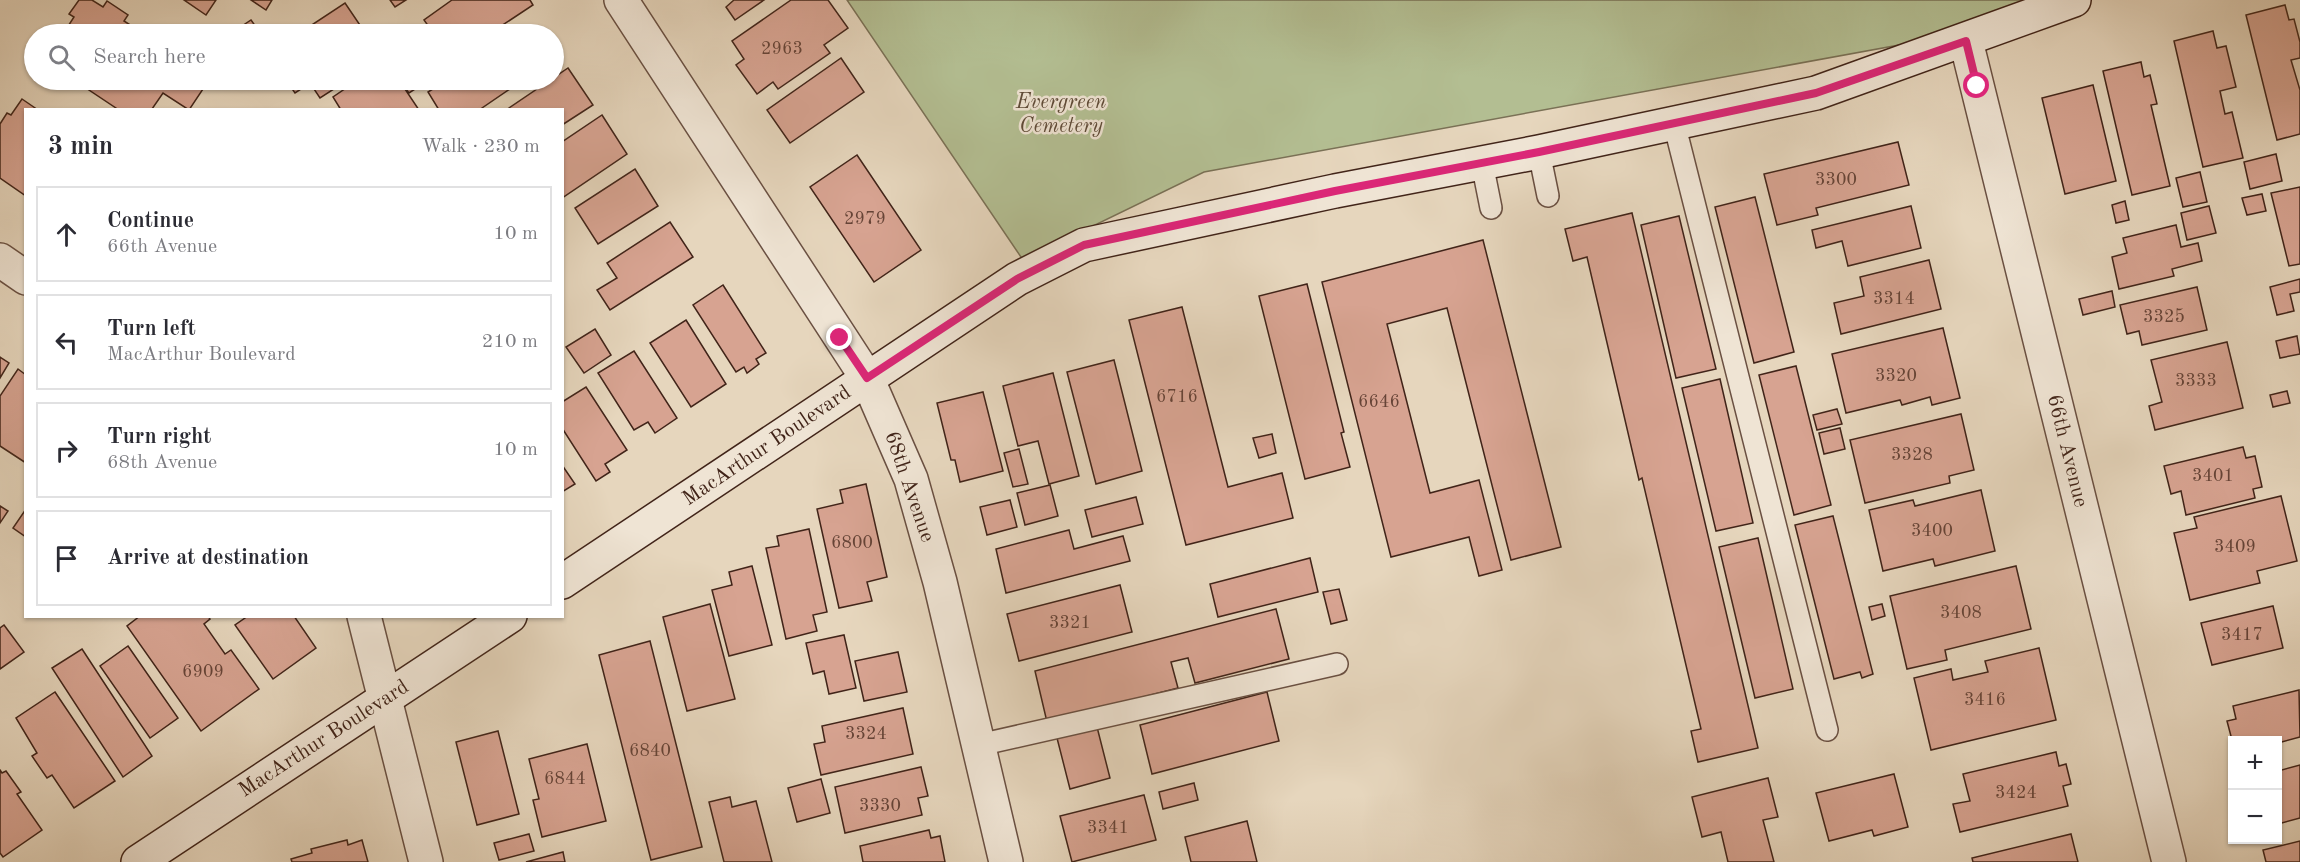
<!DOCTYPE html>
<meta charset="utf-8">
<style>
:root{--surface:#fff;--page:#f2f2f3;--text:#2b2b33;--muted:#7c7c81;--line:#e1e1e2}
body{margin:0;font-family:"Old Standard TT",serif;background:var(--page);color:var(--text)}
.controls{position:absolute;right:18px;bottom:18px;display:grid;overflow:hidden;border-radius:0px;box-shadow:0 2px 4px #0004}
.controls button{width:54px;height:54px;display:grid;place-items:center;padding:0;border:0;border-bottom:2px solid var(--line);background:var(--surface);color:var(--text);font:30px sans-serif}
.stop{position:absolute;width:18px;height:18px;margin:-14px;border:4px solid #db2777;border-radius:50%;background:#fff}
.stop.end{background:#db2777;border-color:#fff;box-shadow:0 2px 6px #0008}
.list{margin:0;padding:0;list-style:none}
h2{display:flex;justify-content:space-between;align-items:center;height:78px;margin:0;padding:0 24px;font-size:26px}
h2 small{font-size:20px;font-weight:400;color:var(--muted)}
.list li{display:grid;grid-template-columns:39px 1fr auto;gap:18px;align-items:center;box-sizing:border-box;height:96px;margin:0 12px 12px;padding:0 12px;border:2px solid var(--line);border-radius:0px}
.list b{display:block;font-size:22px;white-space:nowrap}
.list p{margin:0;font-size:20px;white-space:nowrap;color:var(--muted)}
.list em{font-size:20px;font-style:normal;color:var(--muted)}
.icon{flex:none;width:33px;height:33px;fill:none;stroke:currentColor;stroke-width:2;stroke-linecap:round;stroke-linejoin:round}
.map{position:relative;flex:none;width:2300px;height:862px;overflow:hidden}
.search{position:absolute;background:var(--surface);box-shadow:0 2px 4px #0004;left:24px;top:24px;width:540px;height:66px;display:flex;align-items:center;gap:15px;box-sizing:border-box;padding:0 21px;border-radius:33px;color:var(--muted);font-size:22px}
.panel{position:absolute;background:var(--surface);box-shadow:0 2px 4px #0004;left:24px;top:108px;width:540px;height:510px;border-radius:0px}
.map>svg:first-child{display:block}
</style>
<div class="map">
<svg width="2300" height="862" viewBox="0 0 2300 862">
<rect width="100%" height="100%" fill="#e6d6bd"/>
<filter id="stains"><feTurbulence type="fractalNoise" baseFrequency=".00333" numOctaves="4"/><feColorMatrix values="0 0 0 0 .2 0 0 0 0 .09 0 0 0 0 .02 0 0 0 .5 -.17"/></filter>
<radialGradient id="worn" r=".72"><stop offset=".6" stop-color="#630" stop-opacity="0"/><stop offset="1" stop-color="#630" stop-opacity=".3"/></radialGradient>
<path fill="#b3be92" stroke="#7a7156" stroke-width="1.5" d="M847,0H2028L1932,39L1204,172L1023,260Z"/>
<g fill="#d7a391" stroke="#412419" stroke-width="1.5">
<path d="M79,0H92L103,7L107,1L128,15L124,21L144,34H63L74,17L69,14Z"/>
<path d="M184,0H216L206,15Z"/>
<path d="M251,0H272L266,10Z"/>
<path d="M390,0H406L395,7Z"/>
<path d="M452,0H530L533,5L489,34H434L424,20Z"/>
<path d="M734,0H764L735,20L726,7Z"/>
<path d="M791,0H828L848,28L824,45L830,53L778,89L773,82L757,94L736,65L744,59L732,41Z"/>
<path d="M345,3L366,34H298Z"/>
<path d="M2285,5L2289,20L2294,19L2300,42V58L2291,60L2300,90V134L2277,140L2246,15Z"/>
<path d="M251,20L261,34H230Z"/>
<path d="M2213,31L2217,48L2226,46L2236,87L2220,91L2225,114L2232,112L2243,158L2203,167L2174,41Z"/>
<path d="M841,58L864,92L790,143L767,110Z"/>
<path d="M2141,62L2144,77L2150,75L2157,104L2151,105L2170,186L2132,195L2103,71Z"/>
<path d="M568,68L593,105L562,125V110H506Z"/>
<path d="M74,80H209L189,110L163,93L152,109L119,110Z"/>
<path d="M286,80H315L295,93Z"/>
<path d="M315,80H358L346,88L343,83L320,98L310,83Z"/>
<path d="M358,80H365L369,86L378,80H399L419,110H341L333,97Z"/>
<path d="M399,80H429L409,93Z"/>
<path d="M447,80H523L479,110H439L428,92Z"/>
<path d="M2093,85L2116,181L2065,194L2042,98Z"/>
<path d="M22,99L38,110H26V196L0,178V124L7,113L11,115Z"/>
<path d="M602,115L627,154L562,198V142Z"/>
<path d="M1898,142L1909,185L1816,208L1818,215L1777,225L1764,174Z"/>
<path d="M2276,154L2282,181L2250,189L2244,162Z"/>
<path d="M857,155L921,250L874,282L810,187Z"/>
<path d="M635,169L658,206L598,244L575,208Z"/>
<path d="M2200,172L2207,202L2183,207L2176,178Z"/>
<path d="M2300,187V264L2289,266L2271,193Z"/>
<path d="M2262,194L2266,211L2247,215L2242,198Z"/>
<path d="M1755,197L1794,352L1754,363L1715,207Z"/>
<path d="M2125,201L2129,220L2116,223L2112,205Z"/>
<path d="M1911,206L1921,248L1848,266L1842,241L1816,248L1812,230Z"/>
<path d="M2209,206L2216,233L2187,240L2181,213Z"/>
<path d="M1632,213L1758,748L1698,762L1691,731L1701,729L1642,478L1639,480L1587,257L1573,261L1565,229Z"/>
<path d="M1679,216L1716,369L1676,378L1641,225Z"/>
<path d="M670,222L693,257L610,310L597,290L617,278L607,263Z"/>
<path d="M2176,225L2181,247L2198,243L2202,261L2172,269L2174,276L2119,289L2112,257L2127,253L2123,238Z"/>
<path d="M1483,240L1561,547L1511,560L1447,308L1387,324L1430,493L1479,480L1502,570L1479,576L1469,537L1391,557L1322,282Z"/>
<path d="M1929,260L1941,309L1841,334L1834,303L1864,296L1860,277Z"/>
<path d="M2300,279V292L2290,294L2294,311L2277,315L2270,287Z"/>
<path d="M1307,284L1344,432L1341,433L1350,467L1305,479L1259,296Z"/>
<path d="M723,285L766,353L756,359L759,364L747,373L744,367L736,372L693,305Z"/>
<path d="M2197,287L2207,330L2142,345L2139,331L2127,334L2120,305Z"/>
<path d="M2112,291L2115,307L2083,315L2079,299Z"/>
<path d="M1182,307L1228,487L1282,473L1293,518L1186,545L1129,320Z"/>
<path d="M686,320L726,384L691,407L650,343Z"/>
<path d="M1943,328L1960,398L1932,405L1930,397L1902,405L1900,400L1846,413L1832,354Z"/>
<path d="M595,329L611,355L584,373L566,347Z"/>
<path d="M2297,336L2300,354L2280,358L2276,341Z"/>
<path d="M2227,342L2243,408L2155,430L2149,406L2162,402L2151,360Z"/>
<path d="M634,351L677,418L655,433L648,422L634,430L598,373Z"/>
<path d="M0,357L9,363L0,378Z"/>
<path d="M1114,360L1142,471L1096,484L1067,372Z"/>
<path d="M1796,366L1831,505L1794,515L1759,375Z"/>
<path d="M18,369L26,375V463L0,446V396Z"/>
<path d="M1053,373L1079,476L1049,484L1038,441L1018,446L1003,386Z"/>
<path d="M1720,379L1753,523L1716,531L1682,388Z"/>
<path d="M586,387L627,450L605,464L610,472L596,481L562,428V402Z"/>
<path d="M2287,391L2290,403L2273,407L2270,395Z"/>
<path d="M983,392L1003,471L960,482L955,460H951L937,403Z"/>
<path d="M1837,409L1842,424L1817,430L1813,415Z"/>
<path d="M1961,414L1974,470L1949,476L1950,483L1865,503L1850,440Z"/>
<path d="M1840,428L1845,449L1824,454L1819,433Z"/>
<path d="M1272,434L1276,453L1259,458L1253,438Z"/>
<path d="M2243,447L2246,458L2255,456L2262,487L2253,489L2255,498L2186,515L2181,491L2171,494L2164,466Z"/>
<path d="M1019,449L1028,484L1013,487L1004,453Z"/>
<path d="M562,465L575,484L562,492Z"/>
<path d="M866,484L887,577L867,582L872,601L839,608L817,509L843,503L840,490Z"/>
<path d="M1050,485L1058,516L1025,525L1017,493Z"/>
<path d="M1981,490L1995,551L1935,566L1933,559L1883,571L1869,510L1913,500L1915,506Z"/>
<path d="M2281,496L2297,561L2257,571L2260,583L2190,600L2174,533L2197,528L2194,517Z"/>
<path d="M1136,497L1143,524L1092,537L1085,510Z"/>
<path d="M1010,500L1017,527L987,535L980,507Z"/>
<path d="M0,506L8,511L0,523Z"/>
<path d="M26,509V537L13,528Z"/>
<path d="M1833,516L1873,674L1862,678L1860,672L1834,679L1795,525Z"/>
<path d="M809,529L827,612L813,615L817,631L786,639L766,548L779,546L777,536Z"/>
<path d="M1069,530L1074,549L1123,536L1130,561L1006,593L996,549Z"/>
<path d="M1758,538L1793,689L1755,698L1719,547Z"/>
<path d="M1310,558L1318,592L1218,617L1210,584Z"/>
<path d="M752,566L772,645L729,656L712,590L732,585L729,572Z"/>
<path d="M2016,566L2031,629L1945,650L1947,660L1907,669L1890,596Z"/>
<path d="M1120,585L1132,632L1019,661L1007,614Z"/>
<path d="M1339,589L1347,620L1331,624L1323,592Z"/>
<path d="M710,604L735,699L687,711L663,617Z"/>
<path d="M1882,604L1885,616L1872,620L1869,607Z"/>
<path d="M2273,606L2283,648L2212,665L2201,623Z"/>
<path d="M1276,609L1289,659L1195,683L1188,658L1171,662L1178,688L1047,722L1035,671Z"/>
<path d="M140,616H208L210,619L204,624L225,654L231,650L259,689L201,731L127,626Z"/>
<path d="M248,616H294L316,648L273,679L235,625Z"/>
<path d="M4,625L24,652L0,669V628Z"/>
<path d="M844,635L856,688L829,694L824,671L813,674L806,643Z"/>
<path d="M650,641L702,847L651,860L599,655Z"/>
<path d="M128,646L178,718L150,738L100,666Z"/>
<path d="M2039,648L2056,720L1931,750L1914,678L1951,669L1953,680L1988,672L1985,661Z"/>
<path d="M82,649L152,756L123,777L52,668Z"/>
<path d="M898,652L907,692L864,701L855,661Z"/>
<path d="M2299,690L2300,737L2278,743L2241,740L2240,737L2232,740L2227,721L2236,719L2233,706Z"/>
<path d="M55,692L115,781L74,808L52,775L47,778L32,756L37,753L16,718Z"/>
<path d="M1267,692L1279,741L1152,774L1140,725Z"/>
<path d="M903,708L913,754L821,775L814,744L825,742L822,726Z"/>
<path d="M1097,727L1110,778L1070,789L1057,738Z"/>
<path d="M498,731L519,814L477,825L456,742Z"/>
<path d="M587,744L606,821L542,837L533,800L539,799L529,759Z"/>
<path d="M2056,752L2059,766L2066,764L2071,784L2063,786L2068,806L1960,832L1953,804L1970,801L1963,774Z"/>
<path d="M2300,765V818L2278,824V771Z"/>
<path d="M921,767L928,796L918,798L922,815L845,833L835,787Z"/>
<path d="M0,770L2,773L6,771L21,792L17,794L42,830L3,857L0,853Z"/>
<path d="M1894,774L1908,827L1874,836L1872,830L1829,841L1816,793Z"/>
<path d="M1768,778L1778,817L1763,820L1774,862H1728L1721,832L1702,837L1692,797Z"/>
<path d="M821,779L830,813L797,822L788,788Z"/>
<path d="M1194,783L1198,800L1163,809L1159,792Z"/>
<path d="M1144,795L1156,840L1072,862L1060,816Z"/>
<path d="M730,797L732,807L756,801L772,862H724L709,802Z"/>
<path d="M1247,821L1257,862H1191L1185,837Z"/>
<path d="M929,830L931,838L940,836L945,862H863L860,846Z"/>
<path d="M529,834L534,851L499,860L494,843Z"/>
<path d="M2071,834L2078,862H1973L1972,858Z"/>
<path d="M347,840L348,845L362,840L368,862H292L291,859L312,853L311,849Z"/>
<path d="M2300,841V862H2266L2263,850Z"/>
<path d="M563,852L565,862H526Z"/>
</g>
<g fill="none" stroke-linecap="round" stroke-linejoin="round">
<defs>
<g id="service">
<path d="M1674,123L1827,730"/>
<path d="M1539,152L1548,196"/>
<path d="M1482,163L1491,208"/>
<path d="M979,745L1337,664"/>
</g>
<g id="minor">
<path d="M621,0L867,378L911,479L940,582L1006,862"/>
<path d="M1966,41L2169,862"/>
<path d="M0,260L26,278"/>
<path d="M364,616L426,862"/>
</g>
<g id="secondary">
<path d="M562,582L1017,279L1084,245L1335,191L1539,152L1816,93L2074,0"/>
<path d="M138,862L510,616"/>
</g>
</defs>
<use href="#service" stroke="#6a5042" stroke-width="24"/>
<use href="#minor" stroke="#6a5042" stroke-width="36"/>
<use href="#secondary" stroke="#412419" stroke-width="36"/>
<use href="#service" stroke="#efe4d4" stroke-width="21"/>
<use href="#minor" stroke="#efe4d4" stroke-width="33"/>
<use href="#secondary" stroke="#efe4d4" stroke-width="33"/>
</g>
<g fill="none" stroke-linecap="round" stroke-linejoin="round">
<path stroke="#db2777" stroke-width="8" d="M840,338L867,378L1017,279L1084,245L1335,191L1539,152L1816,93L1966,41L1977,86"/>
</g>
<g text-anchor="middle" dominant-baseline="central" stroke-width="5" stroke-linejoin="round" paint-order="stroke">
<g font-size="18" fill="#664437">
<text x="782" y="49">2963</text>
<text x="1836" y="180">3300</text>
<text x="865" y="219">2979</text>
<text x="1894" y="299">3314</text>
<text x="2164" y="317">3325</text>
<text x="1896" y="376">3320</text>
<text x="2196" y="381">3333</text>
<text x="1177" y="397">6716</text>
<text x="1379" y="402">6646</text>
<text x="1912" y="455">3328</text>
<text x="2213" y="476">3401</text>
<text x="1932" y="531">3400</text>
<text x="852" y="543">6800</text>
<text x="2235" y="547">3409</text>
<text x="1961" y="613">3408</text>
<text x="1070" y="623">3321</text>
<text x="2242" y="635">3417</text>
<text x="203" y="672">6909</text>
<text x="1985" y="700">3416</text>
<text x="866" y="734">3324</text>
<text x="650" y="751">6840</text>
<text x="565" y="779">6844</text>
<text x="2016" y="793">3424</text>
<text x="880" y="806">3330</text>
<text x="1108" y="828">3341</text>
</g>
<g font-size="21" font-style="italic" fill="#5e4a37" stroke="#efe4d4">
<text x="1061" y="102">Evergreen<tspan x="1061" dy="24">Cemetery</tspan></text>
</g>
<g font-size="21" fill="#412419" stroke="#efe4d4">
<text transform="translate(767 446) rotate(-34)">MacArthur Boulevard</text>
<text transform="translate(2067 451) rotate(76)">66th Avenue</text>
<text transform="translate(909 487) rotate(71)">68th Avenue</text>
<text transform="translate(324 739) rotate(-33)">MacArthur Boulevard</text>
</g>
</g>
<rect width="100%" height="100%" filter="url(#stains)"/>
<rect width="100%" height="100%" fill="url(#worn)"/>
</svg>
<div class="controls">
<button>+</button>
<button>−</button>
</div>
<div class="stop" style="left:1977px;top:86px"></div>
<div class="stop end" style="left:840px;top:338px"></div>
<div class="search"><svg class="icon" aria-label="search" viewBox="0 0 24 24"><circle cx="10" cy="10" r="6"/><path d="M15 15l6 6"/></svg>Search here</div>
<section class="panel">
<h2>3 min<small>Walk · 230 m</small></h2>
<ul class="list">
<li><svg class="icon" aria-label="ahead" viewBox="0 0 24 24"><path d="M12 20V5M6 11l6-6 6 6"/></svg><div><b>Continue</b><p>66th Avenue</p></div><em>10 m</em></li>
<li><svg class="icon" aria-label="left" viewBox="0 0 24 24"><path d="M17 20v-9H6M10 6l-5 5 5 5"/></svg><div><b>Turn left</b><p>MacArthur Boulevard</p></div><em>210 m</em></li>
<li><svg class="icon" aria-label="right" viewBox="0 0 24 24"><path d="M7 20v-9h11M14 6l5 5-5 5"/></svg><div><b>Turn right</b><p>68th Avenue</p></div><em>10 m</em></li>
<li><svg class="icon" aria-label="arrive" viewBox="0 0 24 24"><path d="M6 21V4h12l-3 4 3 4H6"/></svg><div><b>Arrive at destination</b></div></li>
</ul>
</section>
</div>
